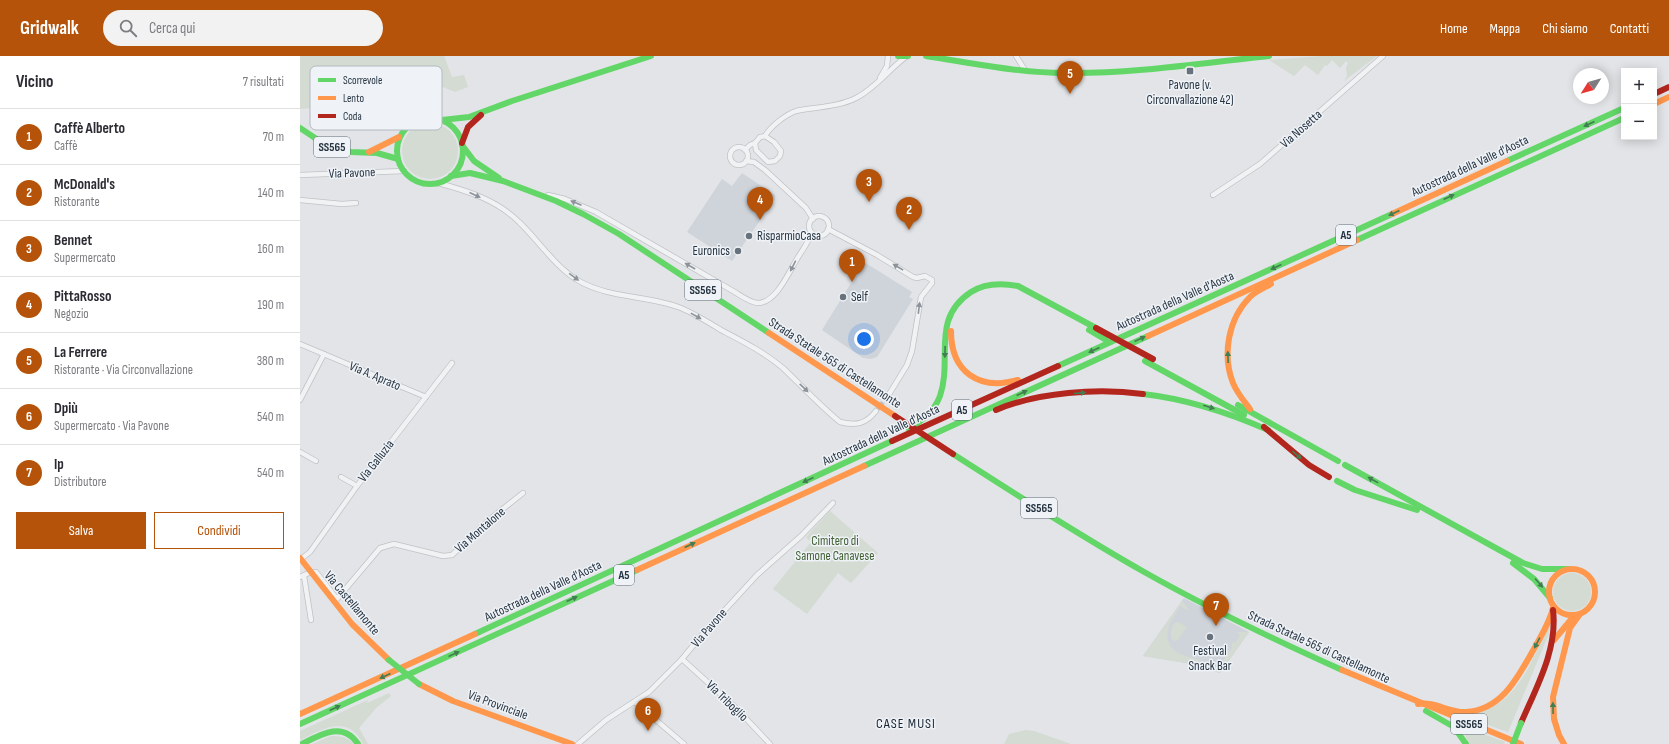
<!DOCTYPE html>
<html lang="it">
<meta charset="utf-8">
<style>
:root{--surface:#fff;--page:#f2f2f3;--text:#2b2b33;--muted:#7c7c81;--line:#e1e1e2;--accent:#b45309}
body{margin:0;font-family:"Sofia Sans Condensed",sans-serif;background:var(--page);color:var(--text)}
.controls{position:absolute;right:12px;top:12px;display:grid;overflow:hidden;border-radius:0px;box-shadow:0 2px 10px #0003}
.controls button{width:36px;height:36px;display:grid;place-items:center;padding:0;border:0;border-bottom:1px solid var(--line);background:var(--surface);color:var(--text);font:20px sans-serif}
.compass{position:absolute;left:1273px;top:12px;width:36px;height:36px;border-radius:50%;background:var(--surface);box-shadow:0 2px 10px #0003;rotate:233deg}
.you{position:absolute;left:564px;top:283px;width:14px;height:14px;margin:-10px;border:3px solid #fff;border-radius:50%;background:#1a73e8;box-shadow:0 0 0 6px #1a73e833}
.badge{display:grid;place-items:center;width:26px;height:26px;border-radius:50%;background:var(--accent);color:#fff;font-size:13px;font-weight:700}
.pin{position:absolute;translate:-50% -33px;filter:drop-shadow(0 1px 2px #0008)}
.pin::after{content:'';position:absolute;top:21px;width:14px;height:12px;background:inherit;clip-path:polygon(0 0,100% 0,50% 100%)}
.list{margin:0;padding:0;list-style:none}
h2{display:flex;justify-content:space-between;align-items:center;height:52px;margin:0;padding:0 16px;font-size:17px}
h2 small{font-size:13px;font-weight:400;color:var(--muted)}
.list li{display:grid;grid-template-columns:26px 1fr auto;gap:12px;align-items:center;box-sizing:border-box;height:56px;padding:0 16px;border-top:1px solid var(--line)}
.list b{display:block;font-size:15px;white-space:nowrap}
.list p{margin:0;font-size:13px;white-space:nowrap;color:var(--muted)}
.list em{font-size:13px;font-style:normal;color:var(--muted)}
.actions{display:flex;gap:8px;padding:12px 16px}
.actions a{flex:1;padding:9px 0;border:1px solid var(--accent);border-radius:0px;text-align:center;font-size:14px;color:var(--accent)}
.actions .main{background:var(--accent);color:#fff}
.icon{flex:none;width:22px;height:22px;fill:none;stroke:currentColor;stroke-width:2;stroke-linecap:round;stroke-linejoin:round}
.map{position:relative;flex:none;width:1369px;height:688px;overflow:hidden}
header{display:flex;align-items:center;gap:24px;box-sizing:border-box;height:56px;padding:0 20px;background:var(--accent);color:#fff}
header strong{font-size:19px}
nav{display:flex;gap:22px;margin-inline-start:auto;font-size:14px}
.search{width:280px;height:36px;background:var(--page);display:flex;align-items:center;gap:10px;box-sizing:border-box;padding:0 14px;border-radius:22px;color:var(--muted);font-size:15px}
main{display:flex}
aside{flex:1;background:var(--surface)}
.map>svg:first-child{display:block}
</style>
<header>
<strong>Gridwalk</strong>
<div class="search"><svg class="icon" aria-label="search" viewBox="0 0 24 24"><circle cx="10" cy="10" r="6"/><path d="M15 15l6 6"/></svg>Cerca qui</div>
<nav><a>Home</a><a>Mappa</a><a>Chi siamo</a><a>Contatti</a></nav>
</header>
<main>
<aside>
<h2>Vicino<small>7 risultati</small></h2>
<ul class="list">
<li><span class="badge">1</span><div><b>Caffè Alberto</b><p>Caffè</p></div><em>70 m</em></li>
<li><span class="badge">2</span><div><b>McDonald's</b><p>Ristorante</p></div><em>140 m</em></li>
<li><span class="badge">3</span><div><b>Bennet</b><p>Supermercato</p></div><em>160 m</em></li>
<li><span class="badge">4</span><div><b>PittaRosso</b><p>Negozio</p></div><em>190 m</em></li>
<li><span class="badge">5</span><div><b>La Ferrere</b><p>Ristorante · Via Circonvallazione</p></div><em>380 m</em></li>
<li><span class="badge">6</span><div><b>Dpiù</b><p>Supermercato · Via Pavone</p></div><em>540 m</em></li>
<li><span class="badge">7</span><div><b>Ip</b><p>Distributore</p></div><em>540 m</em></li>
</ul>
<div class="actions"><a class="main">Salva</a><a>Condividi</a></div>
</aside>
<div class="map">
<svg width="1369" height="688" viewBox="0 0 1369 688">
<rect width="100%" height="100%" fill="#e2e4e7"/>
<g fill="#cfd4db">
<path d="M442,117L475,139V143L432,205L387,176L422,123L432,130Z"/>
<path d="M564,206L612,236L609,241L613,243L577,301L571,303L563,302L522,274Z"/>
<path d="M884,542L949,576L920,617L886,607L843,600Z"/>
</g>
<g fill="#d3dbd2">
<path d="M0,0H144L152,21L164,19L168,31L155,36L113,19L118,38L95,37L92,34L78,35L79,46L0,53Z"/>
<path d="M1021,0H1077L1044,25L1047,20L1046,12L1048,7L1046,5L1040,12L1032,4L1027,10L1025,9L1018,19L1005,9L994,20L969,4Z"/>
<circle cx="130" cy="95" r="28"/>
<path d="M530,455L578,497L551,527L538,517L507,558L473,533L511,486L506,481Z"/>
<circle cx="1272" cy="536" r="19"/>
<path d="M882,545L890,555L880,550L869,569L867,582L871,591L878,597L918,611L932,592V586L935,587L940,579L936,576H949L920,617L886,607L843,600Z"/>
<path d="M878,566L887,571L878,584L874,585L871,582V574L874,567Z"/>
<path d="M1250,572L1248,580L1208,676L1162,660L1163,658C1172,655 1184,654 1193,650C1220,638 1235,598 1247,573Z"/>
<path d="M89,637L91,640L76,652L59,672L68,688H63C48,657 23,673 0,684V675L68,644L67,647Z"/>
<path d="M1154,667L1205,686L1204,688H1169L1165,679Z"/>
<path d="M726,674L734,675L771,688H704L709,678Z"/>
<path d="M31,680C41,680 47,681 54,688H13Z"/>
</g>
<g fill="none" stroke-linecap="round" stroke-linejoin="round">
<path stroke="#bdc1c6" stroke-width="4.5" stroke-dasharray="4.5 2" stroke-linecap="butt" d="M576,355L588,340"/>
<defs>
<g id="street">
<path d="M716,0L725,14"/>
<path d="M580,22L587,10L588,0"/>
<path d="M455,87L456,94L468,106L475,105L480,100L481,95L474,86L465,80"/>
<circle cx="439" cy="100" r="9"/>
<path d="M445,94L450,89L455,87L460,81L465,80C471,70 485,59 496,55C516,51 538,51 556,42C576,32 589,13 607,0"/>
<path d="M446,105L454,106L465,114L506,152L513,163"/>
<path d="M0,119L104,115"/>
<path d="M138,127C168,135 197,144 219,166C239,185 255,211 279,225C311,243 348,239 381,252C395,258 408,266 421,274C442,285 464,296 483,312C502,330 520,350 540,366C556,370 566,368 576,355"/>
<path d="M248,139L265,143L296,156L433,235C440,239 450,247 458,247C476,247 489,216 497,203C502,194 509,187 511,176"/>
<path d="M913,139L960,108L1083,0"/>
<path d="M0,144L42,148L56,147"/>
<circle cx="519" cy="170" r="10"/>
<path d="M528,173L577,199L613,221L617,222L625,220L632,224V227L621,241L612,295L607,309L588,340"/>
<path d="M0,288L126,341"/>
<path d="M0,344L24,298"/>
<path d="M0,396L16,405"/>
<path d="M41,421L57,430"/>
<path d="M1,503L10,496L57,430L152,307"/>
<path d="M4,520L11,564"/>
<path d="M0,521L11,516H16L37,543L80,492L94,488L143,500L152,499L190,463L223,437"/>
<path d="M382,603L436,652L470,688"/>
<path d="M335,646L384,688"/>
<path d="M278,688L306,664L349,636L382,603L401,580L457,519L501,480L533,447"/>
</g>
</defs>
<use href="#street" stroke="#c0c2c5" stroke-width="6"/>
<use href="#street" stroke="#f1f2f3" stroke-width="4.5"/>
<g stroke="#63d668" stroke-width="6">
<path d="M598,0H608"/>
<path d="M626,0C672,7 719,17 765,17C833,18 902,7 969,0"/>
<circle cx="130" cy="95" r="33"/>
<path d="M142,64L169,61L212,45L351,0"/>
<path d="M0,72L21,86L39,94L51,96L77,97L98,103"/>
<path d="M162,89L174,105L199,122"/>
<path d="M1207,105L1324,52"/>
<path d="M151,120L170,117L203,125L256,145L283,158L319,178L469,277"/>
<path d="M1057,184L1324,62"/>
<path d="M845,305L944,359"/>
<path d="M758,310L1092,158"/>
<path d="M843,338C887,343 927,356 968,374"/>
<path d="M938,349L1038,405"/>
<path d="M609,373C622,364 634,356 640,340C653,303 630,263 671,236C685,227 702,227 718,230L796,272"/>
<path d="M653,398C717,439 780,480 846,517C910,553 975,584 1042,614"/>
<path d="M1045,409L1223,507L1242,513H1269"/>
<path d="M564,410L848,280"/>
<path d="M1037,425L1055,434L1117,454"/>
<path d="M1213,507L1234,523L1250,542"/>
<path d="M175,578L592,385"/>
<path d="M1126,655L1154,671L1166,688"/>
<path d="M0,668L337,514"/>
<path d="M2,688C21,678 43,665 58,688"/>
</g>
<g stroke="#ff974d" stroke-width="6">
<path d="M1354,48L1369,41"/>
<path d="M69,96L99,81"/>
<path d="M1092,158L1207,105"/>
<path d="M651,275C651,316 679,335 718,324"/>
<path d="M469,277L595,360"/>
<path d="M848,280L1057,184"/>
<path d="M950,353C944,345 937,337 933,327C922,299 928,263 950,241C956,235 964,232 971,228"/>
<path d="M0,502L52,568L89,604"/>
<circle cx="1272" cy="536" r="23"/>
<path d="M337,514L564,410"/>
<path d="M1254,584L1274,560"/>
<path d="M1042,614L1221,688"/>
<path d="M119,628L153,645L272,688"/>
<path d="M1118,648C1135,645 1149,657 1166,656C1203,654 1219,619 1235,591C1242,578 1250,566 1253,552"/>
<path d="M0,658L175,578"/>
<path d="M1264,688L1259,679L1254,663L1253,641L1270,572L1280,558"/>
</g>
<g stroke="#b3261e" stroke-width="6">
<path d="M1354,38L1369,31"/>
<path d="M162,87L168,71L181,59"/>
<path d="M696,354C738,336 798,332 843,338"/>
<path d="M964,371L1009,409L1029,421"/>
<path d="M592,385L758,310"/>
<path d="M1221,667C1236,632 1258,593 1253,554"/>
</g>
<g stroke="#63d668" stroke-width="6">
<path d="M789,274L806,284"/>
<path d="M89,604L119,628"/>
<path d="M1213,688L1221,667"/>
</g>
<g stroke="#b3261e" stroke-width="6">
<path d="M796,272L853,303"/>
<path d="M595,360L653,398"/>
</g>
</g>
<defs><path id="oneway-solid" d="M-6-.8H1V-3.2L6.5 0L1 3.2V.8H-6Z"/></defs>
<g fill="#427d53">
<use href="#oneway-solid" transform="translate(1289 68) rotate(155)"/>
<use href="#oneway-solid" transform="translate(1149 141) rotate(-25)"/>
<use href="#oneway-solid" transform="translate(1094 157) rotate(155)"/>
<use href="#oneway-solid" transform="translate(976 211) rotate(155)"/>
<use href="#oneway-solid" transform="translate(840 283) rotate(-24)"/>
<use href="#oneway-solid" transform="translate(794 294) rotate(156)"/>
<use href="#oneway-solid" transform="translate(645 296) rotate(91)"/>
<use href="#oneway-solid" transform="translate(928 301) rotate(-92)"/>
<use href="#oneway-solid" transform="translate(722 337) rotate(-25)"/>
<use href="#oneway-solid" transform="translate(780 337) rotate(-5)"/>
<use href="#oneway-solid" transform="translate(909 351) rotate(18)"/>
<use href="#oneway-solid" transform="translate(997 399) rotate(40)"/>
<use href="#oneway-solid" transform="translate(508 424) rotate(155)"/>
<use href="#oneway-solid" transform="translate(1073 424) rotate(-151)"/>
<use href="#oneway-solid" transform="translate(390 489) rotate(-25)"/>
<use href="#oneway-solid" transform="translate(1239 527) rotate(49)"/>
<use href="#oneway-solid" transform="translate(272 543) rotate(-25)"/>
<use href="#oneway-solid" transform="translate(1237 587) rotate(118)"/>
<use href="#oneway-solid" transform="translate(154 598) rotate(-25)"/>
<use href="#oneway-solid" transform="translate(85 620) rotate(155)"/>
<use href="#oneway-solid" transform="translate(35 652) rotate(-25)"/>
<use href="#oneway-solid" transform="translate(1253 652) rotate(-91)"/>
</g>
<g fill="#8c939a">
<use href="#oneway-solid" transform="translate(175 139) rotate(24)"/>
<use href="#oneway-solid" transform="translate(276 147) rotate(-157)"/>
<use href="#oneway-solid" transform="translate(390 210) rotate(-150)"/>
<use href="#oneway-solid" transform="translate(493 210) rotate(117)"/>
<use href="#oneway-solid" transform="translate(598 211) rotate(-149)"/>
<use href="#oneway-solid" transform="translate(274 221) rotate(36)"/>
<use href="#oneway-solid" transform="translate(619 252) rotate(-83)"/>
<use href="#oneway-solid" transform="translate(396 260) rotate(29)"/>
<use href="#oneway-solid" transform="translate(504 332) rotate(44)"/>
</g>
<g fill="#68727c" stroke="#eff3f7" stroke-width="1.5">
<rect x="886" y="11" width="8" height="8" rx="2"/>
<circle cx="449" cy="180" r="4"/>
<circle cx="438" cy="195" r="4"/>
<circle cx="543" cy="241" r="4"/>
<circle cx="910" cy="581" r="4"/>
</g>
<g text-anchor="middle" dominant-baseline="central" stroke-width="3" stroke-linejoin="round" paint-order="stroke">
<g fill="#eff3f7" stroke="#636d78" stroke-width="1">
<rect x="14" y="81" width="36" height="20" rx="3"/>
<rect x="1036" y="169" width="20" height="20" rx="3"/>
<rect x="385" y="224" width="36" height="20" rx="3"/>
<rect x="652" y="344" width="20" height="20" rx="3"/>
<rect x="721" y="442" width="36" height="20" rx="3"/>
<rect x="314" y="509" width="20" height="20" rx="3"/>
<rect x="1151" y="658" width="36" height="20" rx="3"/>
</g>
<g font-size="12" font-weight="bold" fill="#273442">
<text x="32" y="91">SS565</text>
<text x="1046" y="179">A5</text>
<text x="403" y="234">SS565</text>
<text x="662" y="354">A5</text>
<text x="739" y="452">SS565</text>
<text x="324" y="519">A5</text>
<text x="1169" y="668">SS565</text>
</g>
<g font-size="13" fill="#273442" stroke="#eff3f7">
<text x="890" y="29">Pavone (v.<tspan x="890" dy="15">Circonvallazione 42)</tspan></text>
<text x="457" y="180" text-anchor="start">RisparmioCasa</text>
<text x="430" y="195" text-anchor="end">Euronics</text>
<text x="551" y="241" text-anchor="start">Self</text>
<text x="910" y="595">Festival<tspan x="910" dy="15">Snack Bar</tspan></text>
</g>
<g font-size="13" fill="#273442" stroke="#eff3f7">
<text transform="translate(1001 73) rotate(-41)">Via Nosetta</text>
<text transform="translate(1170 110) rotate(-25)">Autostrada della Valle d'Aosta</text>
<text transform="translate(52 117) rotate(-2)">Via Pavone</text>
<text transform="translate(875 245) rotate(-24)">Autostrada della Valle d'Aosta</text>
<text transform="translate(535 307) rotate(33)">Strada Statale 565 di Castellamonte</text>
<text transform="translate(75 320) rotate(23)">Via A. Aprato</text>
<text transform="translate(581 379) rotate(-25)">Autostrada della Valle d'Aosta</text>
<text transform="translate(76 405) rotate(-52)">Via Galluzia</text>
<text transform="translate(180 474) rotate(-41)">Via Montalone</text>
<text transform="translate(243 535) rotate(-25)">Autostrada della Valle d'Aosta</text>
<text transform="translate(52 547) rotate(50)">Via Castellamonte</text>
<text transform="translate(409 572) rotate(-49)">Via Pavone</text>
<text transform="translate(1019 591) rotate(25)">Strada Statale 565 di Castellamonte</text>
<text transform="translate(427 645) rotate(44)">Via Triboglio</text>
<text transform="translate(198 649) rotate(20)">Via Provinciale</text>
</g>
<g font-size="13" fill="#405f33" stroke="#eff3f7">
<text x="535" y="485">Cimitero di<tspan x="535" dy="15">Samone Canavese</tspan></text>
</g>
<g font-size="14" letter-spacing="1" fill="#192533" stroke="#eff3f7">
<text x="606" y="667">CASE MUSI</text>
</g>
</g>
<rect x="10" y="10" width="132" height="64" rx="6" fill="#eff3f7" stroke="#b3bac1" stroke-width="1"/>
<rect x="18" y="22" width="18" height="4" fill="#63d668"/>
<rect x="18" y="40" width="18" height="4" fill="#ff974d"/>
<rect x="18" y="58" width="18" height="4" fill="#b3261e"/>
<g font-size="11" fill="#273442">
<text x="43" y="28">Scorrevole</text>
<text x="43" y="46">Lento</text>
<text x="43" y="64">Coda</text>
</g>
</svg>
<div class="controls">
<button>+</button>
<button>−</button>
</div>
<svg class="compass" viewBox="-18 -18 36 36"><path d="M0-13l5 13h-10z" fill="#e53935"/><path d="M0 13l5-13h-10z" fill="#7c7c81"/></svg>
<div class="you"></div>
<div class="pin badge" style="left:552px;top:226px">1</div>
<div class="pin badge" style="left:609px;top:174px">2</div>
<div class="pin badge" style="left:569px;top:146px">3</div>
<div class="pin badge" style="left:460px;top:164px">4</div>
<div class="pin badge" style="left:770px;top:38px">5</div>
<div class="pin badge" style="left:348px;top:675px">6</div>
<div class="pin badge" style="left:916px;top:570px">7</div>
</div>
</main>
